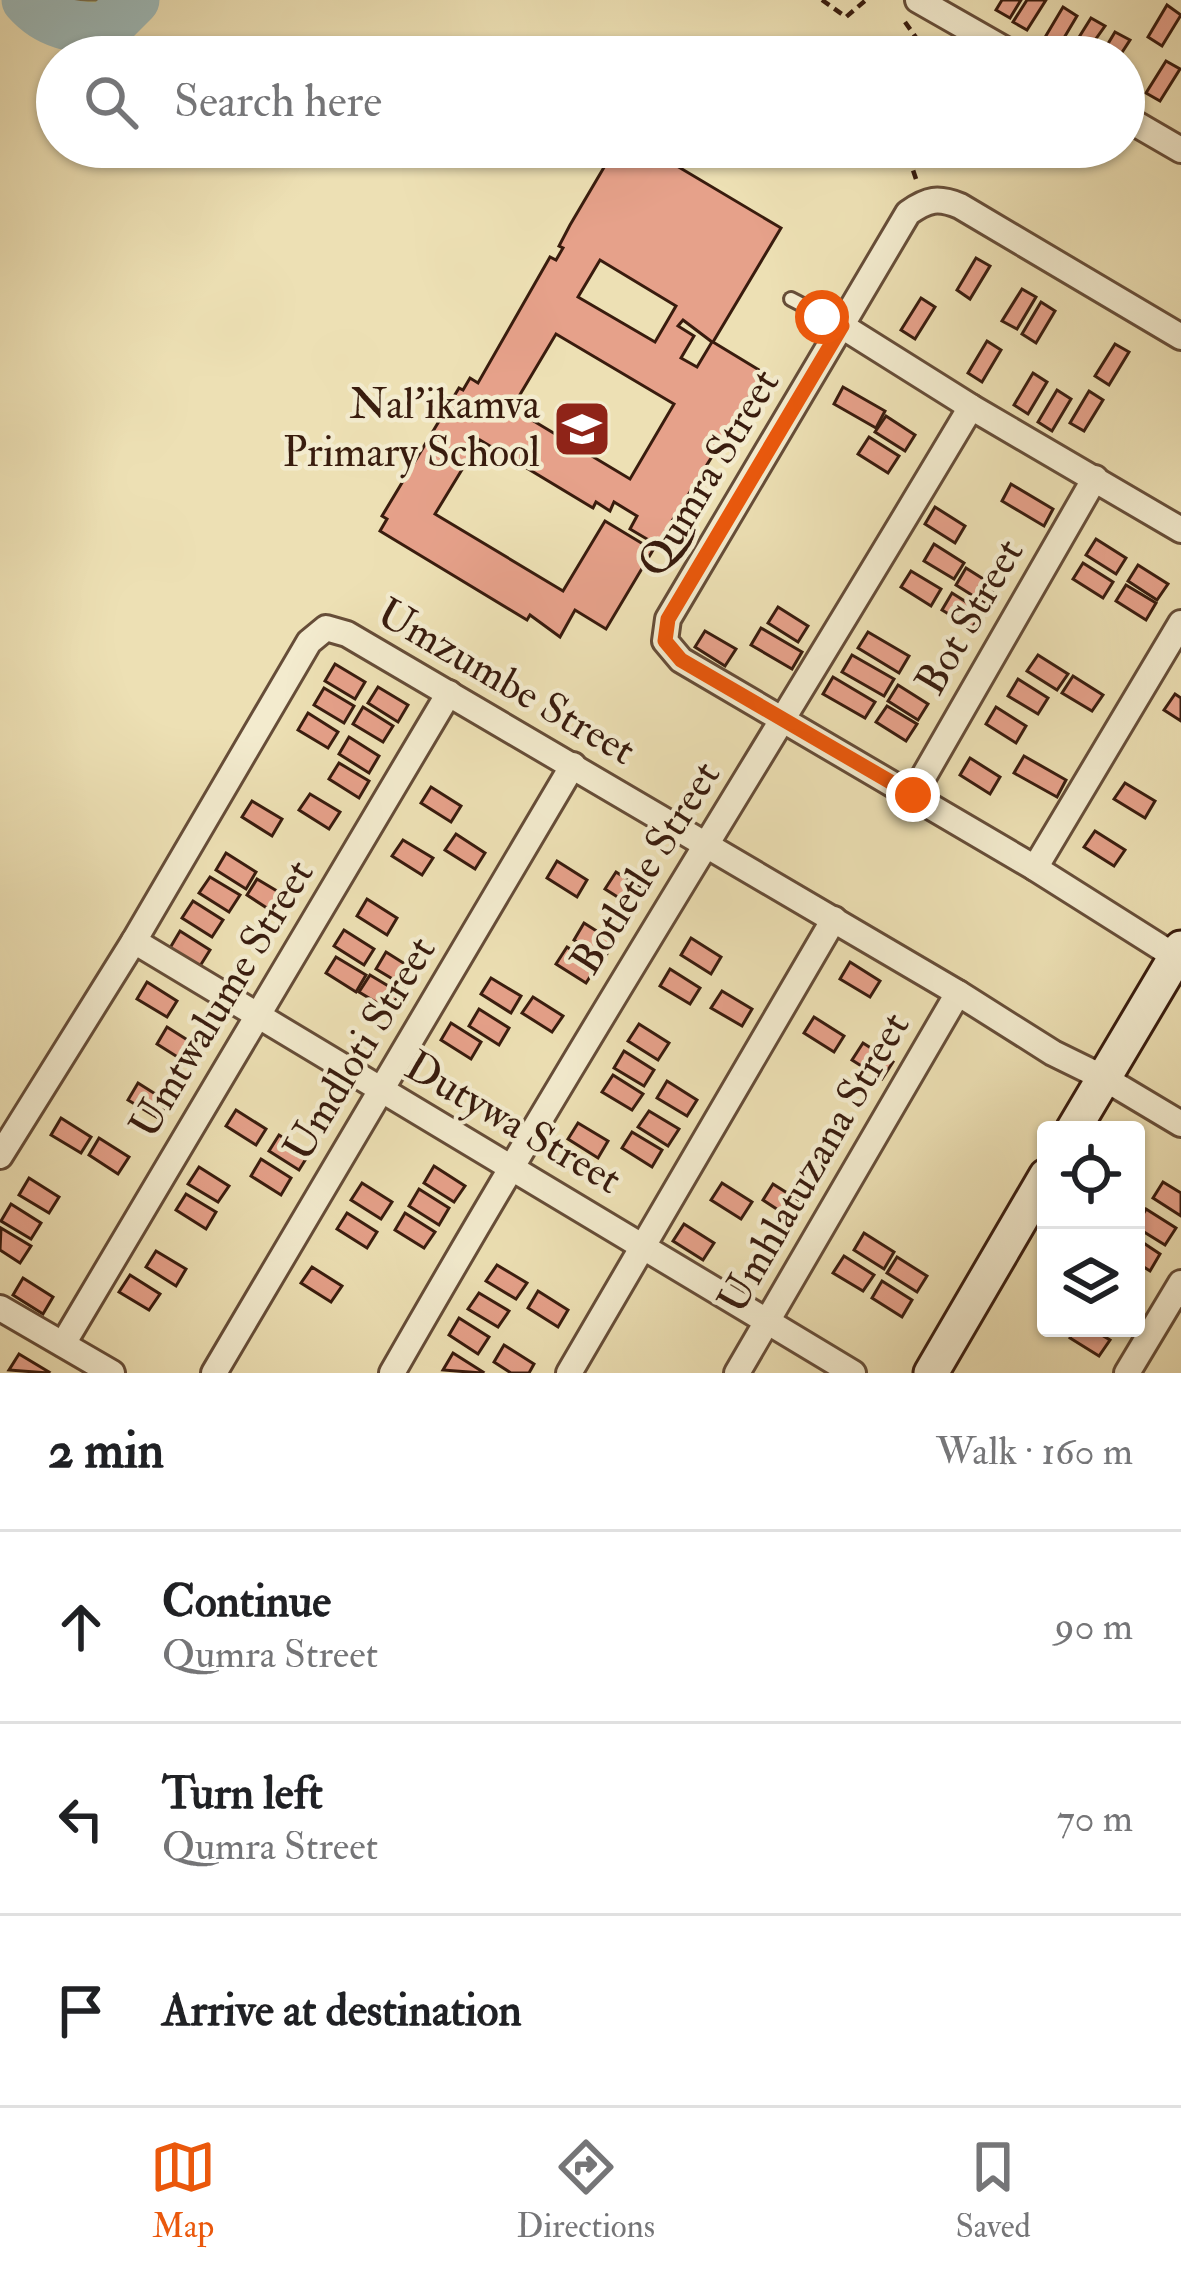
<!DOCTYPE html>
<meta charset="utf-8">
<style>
:root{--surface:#fff;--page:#f6f6f6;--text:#202124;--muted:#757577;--line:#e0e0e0;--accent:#ea580c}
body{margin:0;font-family:"IM FELL Double Pica",serif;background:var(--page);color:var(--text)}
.controls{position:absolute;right:36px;bottom:36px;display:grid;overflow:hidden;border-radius:12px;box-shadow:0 3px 9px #0004}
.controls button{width:108px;height:108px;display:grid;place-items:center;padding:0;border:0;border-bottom:3px solid var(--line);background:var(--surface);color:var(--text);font:60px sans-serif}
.stop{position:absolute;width:36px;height:36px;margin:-27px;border:9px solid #ea580c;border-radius:50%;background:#fff}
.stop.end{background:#ea580c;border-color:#fff;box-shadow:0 3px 12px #0008}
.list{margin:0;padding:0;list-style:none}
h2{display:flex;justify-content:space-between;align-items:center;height:156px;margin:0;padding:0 48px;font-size:51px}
h2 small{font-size:39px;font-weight:400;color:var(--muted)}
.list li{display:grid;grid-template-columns:78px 1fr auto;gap:36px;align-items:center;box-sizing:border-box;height:192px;padding:0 48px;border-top:3px solid var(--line)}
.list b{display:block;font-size:45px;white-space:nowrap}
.list p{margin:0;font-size:39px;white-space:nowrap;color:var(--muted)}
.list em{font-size:39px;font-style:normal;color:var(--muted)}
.icon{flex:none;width:66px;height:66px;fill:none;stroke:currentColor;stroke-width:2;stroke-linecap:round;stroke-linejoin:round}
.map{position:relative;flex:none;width:1181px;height:1373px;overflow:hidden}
.search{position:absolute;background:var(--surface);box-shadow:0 3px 9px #0004;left:36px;right:36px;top:36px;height:132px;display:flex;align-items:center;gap:30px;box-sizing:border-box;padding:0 42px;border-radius:66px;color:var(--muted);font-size:45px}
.sheet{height:732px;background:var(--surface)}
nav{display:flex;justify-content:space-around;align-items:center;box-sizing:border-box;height:168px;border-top:3px solid var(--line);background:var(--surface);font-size:33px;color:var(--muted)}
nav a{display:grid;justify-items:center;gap:6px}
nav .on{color:var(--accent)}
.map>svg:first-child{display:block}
</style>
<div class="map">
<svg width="1181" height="1373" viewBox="0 0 1181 1373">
<rect width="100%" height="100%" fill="#ede0b4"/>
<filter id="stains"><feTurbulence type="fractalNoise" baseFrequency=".00167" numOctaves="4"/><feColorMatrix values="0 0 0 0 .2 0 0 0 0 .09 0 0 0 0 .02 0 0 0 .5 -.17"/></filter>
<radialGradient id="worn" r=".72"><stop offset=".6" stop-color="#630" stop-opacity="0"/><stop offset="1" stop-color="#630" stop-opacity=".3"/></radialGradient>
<path fill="#b9c28c" stroke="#796f4d" stroke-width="3" d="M27,0H134L105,29C72,27 49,25 27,0Z"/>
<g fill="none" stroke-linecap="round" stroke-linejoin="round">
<path stroke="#9ebab9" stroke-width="51" d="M27,0C49,25 72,27 105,29L134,0"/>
</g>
<g fill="#e6a18a" stroke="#391c0e" stroke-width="3" fill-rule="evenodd">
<path d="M1002,0H1021L1010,18L996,10Z"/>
<path d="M1027,0H1046L1027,30L1013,22Z"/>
<path d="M1167,5L1181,15L1162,46L1148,37Z"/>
<path d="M1063,7L1077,16L1058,48L1044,39Z"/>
<path d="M1091,18L1105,26L1083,57L1071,50Z"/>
<path d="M1115,32L1130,40L1119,57H1100Z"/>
<path d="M1166,61L1180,69L1160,101L1146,93Z"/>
<path d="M616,147H645L781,228L713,342L764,373L657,545L630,529L637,516L614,502L610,511L596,502L593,508L480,440L435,514L563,591L605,521L653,550L606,629L575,610L560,637L530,615L527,620L380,531L387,519L382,516L459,388L463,390L470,378L478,383L550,257L556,260L563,248L559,246L570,225ZM600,260L676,306L655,342L578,297ZM683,320L712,342L697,367L681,358L694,336L678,326ZM556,334L674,404L630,479L512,408Z"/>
<path d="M976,258L990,266L970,299L957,290Z"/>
<path d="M1022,289L1036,297L1017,329L1002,321Z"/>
<path d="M921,298L935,307L915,339L901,330Z"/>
<path d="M1041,302L1055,311L1036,343L1022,334Z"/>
<path d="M987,341L1001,350L982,382L968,373Z"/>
<path d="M1115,344L1129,352L1109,385L1095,376Z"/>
<path d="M1033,373L1047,382L1028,414L1014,405Z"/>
<path d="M843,387L885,411L876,428L834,404Z"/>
<path d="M1057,390L1071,399L1052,431L1038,422Z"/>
<path d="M1089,391L1103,400L1084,431L1070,423Z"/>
<path d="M886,416L915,435L905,451L875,432Z"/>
<path d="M869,437L899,456L888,473L858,454Z"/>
<path d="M1011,484L1053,509L1044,526L1002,501Z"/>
<path d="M935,507L965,526L955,543L925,524Z"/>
<path d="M1096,539L1126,558L1116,574L1086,555Z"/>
<path d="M934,544L964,563L954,579L924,561Z"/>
<path d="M1083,563L1113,582L1103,598L1073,579Z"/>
<path d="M1138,565L1168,584L1157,600L1128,581Z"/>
<path d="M966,568L996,587L986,604L956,585Z"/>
<path d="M911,571L941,589L931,606L901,587Z"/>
<path d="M1126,585L1156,603L1146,620L1116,601Z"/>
<path d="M952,593L982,612L972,628L942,610Z"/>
<path d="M778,607L808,626L798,642L768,623Z"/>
<path d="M761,628L802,652L792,669L751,645Z"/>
<path d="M705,631L736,649L725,666L695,647Z"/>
<path d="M868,632L909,656L899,673L858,648Z"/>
<path d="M852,655L894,679L884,696L842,672Z"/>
<path d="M1038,655L1068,674L1057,690L1027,671Z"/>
<path d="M335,664L365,682L355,699L325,681Z"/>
<path d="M1073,676L1103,695L1092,711L1062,693Z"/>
<path d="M833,677L875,702L865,718L823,694Z"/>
<path d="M1018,679L1048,698L1038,714L1008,696Z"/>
<path d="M898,685L928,704L918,720L888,701Z"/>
<path d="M378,687L408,705L398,722L368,703Z"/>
<path d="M324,688L354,706L344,723L314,705Z"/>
<path d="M1175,694L1181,698V721L1164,710Z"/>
<path d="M887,706L917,724L906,741L876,722Z"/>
<path d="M363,707L393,726L383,742L353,724Z"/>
<path d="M996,707L1026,726L1016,743L986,724Z"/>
<path d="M308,713L338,732L328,748L298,730Z"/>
<path d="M349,737L379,756L369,773L339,754Z"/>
<path d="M1024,756L1066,780L1057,797L1014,773Z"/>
<path d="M970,758L1000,777L990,794L960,775Z"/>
<path d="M339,763L369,781L359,798L329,779Z"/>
<path d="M1125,783L1155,801L1145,818L1114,799Z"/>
<path d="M431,787L461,806L451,822L421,803Z"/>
<path d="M310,794L340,812L329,829L299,810Z"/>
<path d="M252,801L282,819L272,836L242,817Z"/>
<path d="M1095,831L1125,850L1114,866L1084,847Z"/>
<path d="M456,834L485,853L475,869L445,850Z"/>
<path d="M403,840L433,858L422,875L392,856Z"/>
<path d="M226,853L256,872L246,889L216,870Z"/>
<path d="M557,861L587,880L577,897L547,878Z"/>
<path d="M616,872L646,891L635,908L605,889Z"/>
<path d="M210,877L240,895L229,912L199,893Z"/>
<path d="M257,879L287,897L276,914L247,895Z"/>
<path d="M367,899L397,918L387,935L357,916Z"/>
<path d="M193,901L223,920L212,937L182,918Z"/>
<path d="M584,923L614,942L604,959L574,940Z"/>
<path d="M344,930L374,949L364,965L334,946Z"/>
<path d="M180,931L210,950L200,966L170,948Z"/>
<path d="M691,938L721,957L711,974L681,955Z"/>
<path d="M567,947L597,966L586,983L556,964Z"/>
<path d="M386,952L416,971L406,987L376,969Z"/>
<path d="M336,957L366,975L356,992L326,973Z"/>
<path d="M850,962L880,981L870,997L840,979Z"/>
<path d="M670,969L700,988L690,1004L660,986Z"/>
<path d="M370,975L400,993L389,1010L359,992Z"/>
<path d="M491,978L521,996L511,1013L481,994Z"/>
<path d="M147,982L177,1001L167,1017L137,999Z"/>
<path d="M722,991L752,1009L742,1026L711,1008Z"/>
<path d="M533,997L563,1016L552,1032L522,1013Z"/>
<path d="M479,1009L509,1028L499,1045L469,1026Z"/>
<path d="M814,1017L844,1036L834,1052L804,1033Z"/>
<path d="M451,1023L481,1042L471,1059L441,1040Z"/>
<path d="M639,1024L669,1043L658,1060L628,1041Z"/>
<path d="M167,1027L197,1046L187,1063L157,1044Z"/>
<path d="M863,1043L893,1062L882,1079L852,1060Z"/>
<path d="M624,1051L654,1070L644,1086L614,1068Z"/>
<path d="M613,1075L643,1094L632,1110L602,1092Z"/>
<path d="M667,1081L697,1100L687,1116L657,1098Z"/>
<path d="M138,1083L168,1102L158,1118L128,1100Z"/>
<path d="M236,1110L266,1129L256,1145L226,1126Z"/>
<path d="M649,1111L679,1129L668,1146L638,1127Z"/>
<path d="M61,1118L91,1137L81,1153L51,1135Z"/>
<path d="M578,1123L608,1141L598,1158L568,1139Z"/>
<path d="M632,1132L662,1150L652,1167L622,1148Z"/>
<path d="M279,1135L309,1154L299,1170L269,1151Z"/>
<path d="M99,1138L129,1157L118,1174L89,1155Z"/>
<path d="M261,1159L291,1178L281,1195L251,1176Z"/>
<path d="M434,1166L465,1186L454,1202L424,1183Z"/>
<path d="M199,1167L229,1186L218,1202L188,1184Z"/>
<path d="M29,1178L59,1197L49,1213L19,1195Z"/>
<path d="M1163,1182L1181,1193V1216L1153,1198Z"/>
<path d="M362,1183L392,1202L381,1219L351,1200Z"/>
<path d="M722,1183L752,1202L741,1219L711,1200Z"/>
<path d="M773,1184L803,1203L792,1219L763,1200Z"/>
<path d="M419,1189L449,1208L439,1225L409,1206Z"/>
<path d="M186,1194L216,1212L206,1229L176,1210Z"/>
<path d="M11,1204L41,1223L31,1239L1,1221Z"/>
<path d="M1146,1209L1176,1228L1165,1245L1136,1227Z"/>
<path d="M347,1213L377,1232L367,1248L337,1229Z"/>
<path d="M405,1213L435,1232L424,1248L395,1230Z"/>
<path d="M684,1224L714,1243L703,1260L673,1241Z"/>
<path d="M1,1228L31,1246L20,1263L0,1250Z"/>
<path d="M864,1233L894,1252L884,1269L854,1250Z"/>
<path d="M1136,1238L1160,1254L1150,1271L1136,1262Z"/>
<path d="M156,1251L186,1269L176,1286L146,1267Z"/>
<path d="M844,1256L874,1275L863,1291L833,1273Z"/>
<path d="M897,1257L927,1276L917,1292L887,1273Z"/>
<path d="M497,1265L527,1283L516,1299L486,1281Z"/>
<path d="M312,1267L342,1286L331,1302L301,1283Z"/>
<path d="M130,1275L160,1294L149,1310L119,1292Z"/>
<path d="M23,1278L53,1297L43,1314L13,1295Z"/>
<path d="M882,1281L912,1300L902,1317L872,1298Z"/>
<path d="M538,1291L568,1310L558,1327L528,1308Z"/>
<path d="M479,1293L509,1311L498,1327L468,1309Z"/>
<path d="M459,1318L489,1337L478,1354L449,1335Z"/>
<path d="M1075,1328H1090L1110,1340L1099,1356L1070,1338Z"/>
<path d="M504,1345L534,1364L529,1373H511L494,1362Z"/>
<path d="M453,1353L483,1372L482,1373L443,1370Z"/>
<path d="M19,1354L49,1372L48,1373L9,1370Z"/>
</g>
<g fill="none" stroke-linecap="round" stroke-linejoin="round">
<defs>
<path id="lane" d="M791,299L841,325"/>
<g id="street">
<path d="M918,0L1018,57"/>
<path d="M1124,117L1181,150"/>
<path d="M842,326L971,407L1181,530"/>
<path d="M913,795L1095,478"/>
<path d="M1035,868L1181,623"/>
<path d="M134,941L853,1373"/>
<path d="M1176,957L1035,868L681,660L665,641L668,619L908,213C928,199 938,197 960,206L1181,337"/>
<path d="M0,1156L134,941L309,642L326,628L347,634L958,993L1053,1053L1104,1078L1181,1124"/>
<path d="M0,1308L112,1373"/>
<path d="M63,1344L449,693"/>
<path d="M214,1373L573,765"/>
<path d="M392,1373C578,1047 779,730 971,407"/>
<path d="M569,1373L834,919"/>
<path d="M737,1373L958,993"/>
<path d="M1127,1373L1181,1283"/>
</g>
<g id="secondary">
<path d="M1073,1130L1181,948"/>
<path d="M931,1373L1046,1176"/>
</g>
</defs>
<use href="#lane" stroke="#664d38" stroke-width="18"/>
<use href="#street" stroke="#664d38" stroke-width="30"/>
<use href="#secondary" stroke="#391c0e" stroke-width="39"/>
<g stroke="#391c0e" stroke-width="4.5" stroke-dasharray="9 6" stroke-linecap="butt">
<path d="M822,0L846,17L866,0"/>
<path d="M905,22L930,57"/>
<path d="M916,179L912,167L923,147"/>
</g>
<use href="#lane" stroke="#f3ebce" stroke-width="12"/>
<use href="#street" stroke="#f3ebce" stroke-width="24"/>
<use href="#secondary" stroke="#f3ebce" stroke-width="33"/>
</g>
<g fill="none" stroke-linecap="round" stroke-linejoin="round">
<path stroke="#ea580c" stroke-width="15" d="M822,317L842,326L668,619L665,641L681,660L913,795"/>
</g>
<defs>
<symbol id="school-square" viewBox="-11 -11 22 22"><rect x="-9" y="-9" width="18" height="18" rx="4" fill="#8f2418" stroke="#f3ebce"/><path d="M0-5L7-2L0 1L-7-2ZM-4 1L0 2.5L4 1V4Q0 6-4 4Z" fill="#fff"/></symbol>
</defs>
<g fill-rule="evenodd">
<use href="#school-square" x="549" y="396" width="66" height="66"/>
</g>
<g text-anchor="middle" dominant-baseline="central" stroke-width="9" stroke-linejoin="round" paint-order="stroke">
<g font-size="42" fill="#391c0e" stroke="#f3ebce" text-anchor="end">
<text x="540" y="405">Nal'ikamva<tspan x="540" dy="48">Primary School</tspan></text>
</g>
<g font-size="42" fill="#391c0e" stroke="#f3ebce">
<text transform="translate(709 473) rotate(-59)">Qumra Street</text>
<text transform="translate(970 617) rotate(-60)">Bot Street</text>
<text transform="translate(506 682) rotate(30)">Umzumbe Street</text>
<text transform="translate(646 868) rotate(-58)">Botletle Street</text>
<text transform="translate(222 999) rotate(-59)">Umtwalume Street</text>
<text transform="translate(360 1049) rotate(-59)">Umdloti Street</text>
<text transform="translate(513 1123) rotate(30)">Dutywa Street</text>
<text transform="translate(814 1163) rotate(-60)">Umhlatuzana Street</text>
</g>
</g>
<rect width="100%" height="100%" filter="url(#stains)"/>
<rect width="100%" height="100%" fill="url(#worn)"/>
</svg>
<div class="controls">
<button><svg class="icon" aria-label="locate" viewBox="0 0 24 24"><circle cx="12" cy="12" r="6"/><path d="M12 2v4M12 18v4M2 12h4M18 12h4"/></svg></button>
<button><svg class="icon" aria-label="layers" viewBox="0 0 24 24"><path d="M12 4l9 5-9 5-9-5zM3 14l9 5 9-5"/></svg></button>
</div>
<div class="stop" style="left:822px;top:317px"></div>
<div class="stop end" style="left:913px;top:795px"></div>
<div class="search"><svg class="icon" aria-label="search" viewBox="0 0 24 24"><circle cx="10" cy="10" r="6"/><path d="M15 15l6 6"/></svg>Search here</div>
</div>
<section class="sheet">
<h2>2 min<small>Walk · 160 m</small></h2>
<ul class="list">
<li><svg class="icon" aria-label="ahead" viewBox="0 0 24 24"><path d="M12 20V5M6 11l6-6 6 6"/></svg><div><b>Continue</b><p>Qumra Street</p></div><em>90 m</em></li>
<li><svg class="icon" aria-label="left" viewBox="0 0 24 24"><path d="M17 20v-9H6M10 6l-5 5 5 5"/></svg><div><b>Turn left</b><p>Qumra Street</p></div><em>70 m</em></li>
<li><svg class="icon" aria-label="arrive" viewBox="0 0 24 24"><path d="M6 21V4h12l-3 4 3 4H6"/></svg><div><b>Arrive at destination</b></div></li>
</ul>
</section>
<nav>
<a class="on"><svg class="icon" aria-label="map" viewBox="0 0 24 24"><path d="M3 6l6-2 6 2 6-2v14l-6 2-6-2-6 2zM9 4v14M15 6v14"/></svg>Map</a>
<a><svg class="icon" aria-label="directions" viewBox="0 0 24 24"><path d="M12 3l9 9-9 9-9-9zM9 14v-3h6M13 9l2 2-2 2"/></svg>Directions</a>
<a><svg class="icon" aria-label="saved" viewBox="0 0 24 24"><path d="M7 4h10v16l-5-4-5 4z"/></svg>Saved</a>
</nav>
